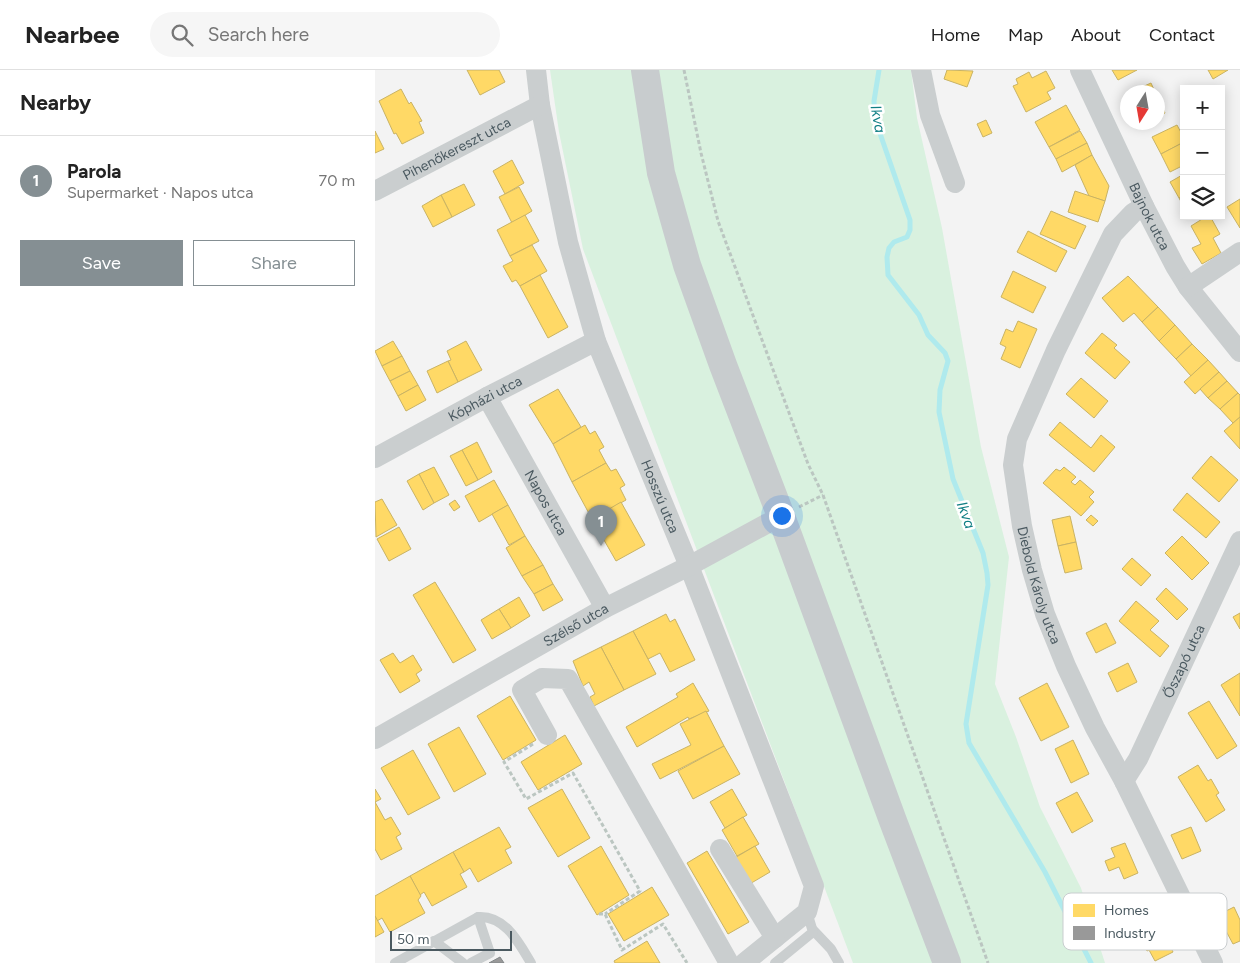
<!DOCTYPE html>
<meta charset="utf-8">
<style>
:root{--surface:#fff;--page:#f6f6f6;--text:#222;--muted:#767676;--line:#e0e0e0;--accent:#858f93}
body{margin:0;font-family:Figtree,sans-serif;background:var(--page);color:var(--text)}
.controls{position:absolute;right:15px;top:15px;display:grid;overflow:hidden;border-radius:0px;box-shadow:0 2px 12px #0003}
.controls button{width:45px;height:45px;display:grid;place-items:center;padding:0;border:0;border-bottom:1px solid var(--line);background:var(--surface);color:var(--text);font:25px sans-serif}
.compass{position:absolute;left:745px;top:15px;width:45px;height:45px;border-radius:50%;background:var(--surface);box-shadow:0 2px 12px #0003;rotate:191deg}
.scale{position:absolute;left:15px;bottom:12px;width:122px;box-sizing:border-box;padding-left:5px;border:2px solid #4a5960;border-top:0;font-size:14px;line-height:18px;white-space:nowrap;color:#4a5960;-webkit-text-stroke:4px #fff;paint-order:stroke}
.you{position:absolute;left:406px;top:445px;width:18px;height:18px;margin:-12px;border:4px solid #fff;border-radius:50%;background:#1a73e8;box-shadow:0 0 0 8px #1a73e833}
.badge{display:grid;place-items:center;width:32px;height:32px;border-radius:50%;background:var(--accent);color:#fff;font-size:16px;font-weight:700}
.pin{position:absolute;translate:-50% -41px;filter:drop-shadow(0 1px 2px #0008)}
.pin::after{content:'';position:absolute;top:26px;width:18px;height:15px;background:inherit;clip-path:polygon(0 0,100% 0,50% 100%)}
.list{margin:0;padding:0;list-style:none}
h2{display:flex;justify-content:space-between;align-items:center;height:65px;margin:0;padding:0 20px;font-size:21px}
h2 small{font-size:16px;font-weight:400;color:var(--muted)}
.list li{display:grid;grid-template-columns:32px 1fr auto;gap:15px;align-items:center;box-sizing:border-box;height:90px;padding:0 20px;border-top:1px solid var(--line)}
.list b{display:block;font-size:19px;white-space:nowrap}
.list p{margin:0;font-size:16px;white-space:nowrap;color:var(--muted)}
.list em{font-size:16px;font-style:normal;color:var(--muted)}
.actions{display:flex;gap:10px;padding:15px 20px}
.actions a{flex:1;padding:11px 0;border:1px solid var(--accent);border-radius:0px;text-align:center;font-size:18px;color:var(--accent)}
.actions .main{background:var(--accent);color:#fff}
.icon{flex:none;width:28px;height:28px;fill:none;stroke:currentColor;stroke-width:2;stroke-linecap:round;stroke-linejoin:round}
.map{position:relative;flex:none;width:865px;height:893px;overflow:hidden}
header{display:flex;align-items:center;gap:30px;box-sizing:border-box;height:70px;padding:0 25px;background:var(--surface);border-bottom:1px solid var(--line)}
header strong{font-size:24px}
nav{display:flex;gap:28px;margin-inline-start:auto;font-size:18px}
.search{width:350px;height:45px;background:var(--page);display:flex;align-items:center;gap:12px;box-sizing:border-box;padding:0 18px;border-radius:28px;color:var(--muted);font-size:19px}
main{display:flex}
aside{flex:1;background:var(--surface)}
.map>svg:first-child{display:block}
</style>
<header>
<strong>Nearbee</strong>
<div class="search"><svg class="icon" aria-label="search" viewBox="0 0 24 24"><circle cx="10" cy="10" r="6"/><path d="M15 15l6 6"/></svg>Search here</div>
<nav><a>Home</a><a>Map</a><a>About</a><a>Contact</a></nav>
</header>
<main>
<aside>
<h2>Nearby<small></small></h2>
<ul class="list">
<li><span class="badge">1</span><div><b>Parola</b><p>Supermarket · Napos utca</p></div><em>70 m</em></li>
</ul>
<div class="actions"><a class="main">Save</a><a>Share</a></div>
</aside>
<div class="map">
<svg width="865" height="893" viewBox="0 0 865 893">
<rect width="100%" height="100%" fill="#f3f3f3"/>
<path fill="#d9f1df" d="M175,0H536L542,48L567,158L606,377L634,487L620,614L641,667L665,737L706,818L730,893H478L208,179L184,62Z"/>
<g fill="#ffd966" stroke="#c9b364">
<path d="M92,0H124L130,12L105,25Z"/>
<path d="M572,0L598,1L592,17L569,9Z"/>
<path d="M737,0H762L743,10Z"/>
<path d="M833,0H853L838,9Z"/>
<path d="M671,1L680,18L672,22L676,29L651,42L638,16L643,14L641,9L654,2L657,8Z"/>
<path d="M776,13L780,22H756Z"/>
<path d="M26,19L34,34L36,32L47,51L44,52L49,63L27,74L21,63L19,64L4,31Z"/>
<path d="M784,29L790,43L782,46V30Z"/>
<path d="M691,35L705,60L674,77L660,52Z"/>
<path d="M611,50L617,63L608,67L602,54Z"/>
<path d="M802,55L809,68V72L786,84L777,67Z"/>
<path d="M0,61L9,79L0,83Z"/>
<path d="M705,61L712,73L681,89L674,77Z"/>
<path d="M809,72V95L795,102L786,84Z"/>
<path d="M712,73L717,85L687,102L681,89Z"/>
<path d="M717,85L734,116L730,131L714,126L700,95Z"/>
<path d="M137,90L149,113L130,124L118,101Z"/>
<path d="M809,104V126L804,128L795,112Z"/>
<path d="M89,114L100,135L77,147L66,125Z"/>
<path d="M144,117L157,141L137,153L124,127Z"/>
<path d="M700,121L730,131L723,152L693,142Z"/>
<path d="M66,125L77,147L58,157L47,136Z"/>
<path d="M809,126V137L804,128Z"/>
<path d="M865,129V158L852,137Z"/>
<path d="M676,141L711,156L700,179L665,164Z"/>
<path d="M150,145L164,171L135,186L122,160Z"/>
<path d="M832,146H835L845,164L838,168L846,183L827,194L817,178L826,174L816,156Z"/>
<path d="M653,161L692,181L681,202L642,182Z"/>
<path d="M157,175L172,201L145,216L141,210L137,212L128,196L138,191L135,186Z"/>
<path d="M638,201L671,217L658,243L626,227Z"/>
<path d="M165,205L193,257L173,268L145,216Z"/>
<path d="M753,206L783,237L767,252L759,243L748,252L727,228Z"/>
<path d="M783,237L800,255L784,271L767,252Z"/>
<path d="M643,251L662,259L645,298L626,289L631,277L625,274L631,259L638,262Z"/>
<path d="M800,255L817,274L801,289L784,271Z"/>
<path d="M727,263L742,275L739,278L755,292L740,309L710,283Z"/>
<path d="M18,271L27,286L7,296L0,281Z"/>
<path d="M91,271L107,300L83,312L73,291L76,290L72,281Z"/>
<path d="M817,274L833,290L816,306L801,289Z"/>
<path d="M27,286L35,301L15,311L7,296Z"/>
<path d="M833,290L844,302L820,324L809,312Z"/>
<path d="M73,291L83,312L62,323L52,301Z"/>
<path d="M35,301L43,315L23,326L15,311Z"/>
<path d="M844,302L852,311L833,328L825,319Z"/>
<path d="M706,308L733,331L719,348L691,324Z"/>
<path d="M852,311L863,323L845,339L833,328Z"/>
<path d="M43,315L51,330L31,341L23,326Z"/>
<path d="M183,319L206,357L178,374L154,335Z"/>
<path d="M863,323L865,325V347L858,353L845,339Z"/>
<path d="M865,347V379L849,361Z"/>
<path d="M685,352L716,378L726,365L740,377L719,402L674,365Z"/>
<path d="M210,355L215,364L220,361L229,377L224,380L231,393L197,412L178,374Z"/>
<path d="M102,372L117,402L103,410L87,380Z"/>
<path d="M87,380L103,410L91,416L75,386Z"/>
<path d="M836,386L863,410L844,432L817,408Z"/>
<path d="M231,393L236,401L241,399L250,415L245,418L251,430L217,449L197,412Z"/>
<path d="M59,397L74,425L59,433L44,404Z"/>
<path d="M689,397L701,407L696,412L700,415L705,410L719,422L714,427L719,432L706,446L668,413L681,399L685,401Z"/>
<path d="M44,404L59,433L48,440L32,411Z"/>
<path d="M119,410L133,435L104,452L90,426Z"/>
<path d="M812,423L845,452L831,468L798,440Z"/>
<path d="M7,429L22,455L1,467L0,432Z"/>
<path d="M80,430L85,437L79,441L74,434Z"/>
<path d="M246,432L270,475L241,491L217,449Z"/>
<path d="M133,435L150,466L134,475L117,444Z"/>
<path d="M716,445L723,451L718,456L711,450Z"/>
<path d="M695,446L701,472L683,476L677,450Z"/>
<path d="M24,457L36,479L14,491L2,469Z"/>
<path d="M150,466L168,495L147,506L131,478Z"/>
<path d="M807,466L834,493L817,510L790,483Z"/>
<path d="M701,472L707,499L690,503L683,476Z"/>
<path d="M757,488L776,505L766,516L747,499Z"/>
<path d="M168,495L178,514L159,524L147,506Z"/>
<path d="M60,512L101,580L78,593L38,525Z"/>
<path d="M178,514L188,530L168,541L159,524Z"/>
<path d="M791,518L813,539L802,550L781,529Z"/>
<path d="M144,527L155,546L136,558L124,539Z"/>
<path d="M761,531L784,551L775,560L794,576L785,587L744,551Z"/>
<path d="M124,539L136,558L117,569L106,550Z"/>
<path d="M865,543V559L858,547Z"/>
<path d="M291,544L295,552L300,549L320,590L295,602L285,583L273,589L258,561Z"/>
<path d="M731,553L741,573L721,583L711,563Z"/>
<path d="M258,561L281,604L249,620L226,577Z"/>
<path d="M226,577L249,620L219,636L215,627L220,624L214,612L208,616L198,591Z"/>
<path d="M18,583L25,593L38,585L47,600L41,604L45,611L25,623L5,590Z"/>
<path d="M753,593L762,612L742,622L733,603Z"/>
<path d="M865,603V646L846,615Z"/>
<path d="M318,613L334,641L314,649L313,647L262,677L251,657L303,627L301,624Z"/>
<path d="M672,613L694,657L666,671L644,628Z"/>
<path d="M135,626L161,670L128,690L102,646Z"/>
<path d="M834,631L862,676L842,689L813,643Z"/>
<path d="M331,641L349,676L285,709L277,694L316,675L305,654Z"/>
<path d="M84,657L111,704L79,722L53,674Z"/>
<path d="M190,665L207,694L163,720L146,692Z"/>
<path d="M698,670L714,704L696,713L680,679Z"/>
<path d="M349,676L365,704L318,729L303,701Z"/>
<path d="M38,680L65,728L33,745L6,698Z"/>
<path d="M823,695L833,711L836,709L844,723L841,725L850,740L831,752L803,707Z"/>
<path d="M0,719L6,729L0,732L10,750L16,747L26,764L21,767L27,779L6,790L0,779Z"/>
<path d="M187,719L215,768L183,787L153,738Z"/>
<path d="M357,719L372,745L350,758L335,732Z"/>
<path d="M702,722L718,751L697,763L681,733Z"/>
<path d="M368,747L384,774L362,786L347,760Z"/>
<path d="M124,757L136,777L130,780L137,793L103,812L95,798L89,802L78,782Z"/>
<path d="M816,757L826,781L807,789L796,765Z"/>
<path d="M750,773L763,803L749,809L744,797L734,801L730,791L740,787L736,778Z"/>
<path d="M226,776L254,825L222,845L193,796Z"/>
<path d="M380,776L395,802L373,815L358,789Z"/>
<path d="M332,781L374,852L353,864L312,793Z"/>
<path d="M78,782L89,802L85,804L92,817L57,836L49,822L45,825L35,806Z"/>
<path d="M35,806L46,826L43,830L50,843L15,862L7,848L2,851L0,846V826Z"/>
<path d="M277,817L294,845L249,871L233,844Z"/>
<path d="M845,828L851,841L859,837L865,850V871L858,874L851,861L845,864L831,834Z"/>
<path d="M778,840L784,853L787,851L796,869L793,871L798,882L780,891L774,880L772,881L762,863L765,862L759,849Z"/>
<path d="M0,846L9,862L0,867Z"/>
<path d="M272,871L285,893H240L239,891Z"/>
</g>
<path fill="#999" stroke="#818688" d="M125,887L129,893H114Z"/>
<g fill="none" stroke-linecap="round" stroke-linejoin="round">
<path stroke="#afeaed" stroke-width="5" d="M504,0L499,31L500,49L535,150V160L532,167L519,172L514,178L512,187L513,205L544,245L553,265L570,283L573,291L565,320L564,342L578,409L608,483L612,503L613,515L591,654L594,673L670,802L716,893"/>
<g stroke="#bbc6c1" stroke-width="3" stroke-dasharray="4 2.5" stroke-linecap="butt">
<path d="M309,0L326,83L343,151L433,394L448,425L613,893"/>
<path d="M424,437L448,425"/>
<path d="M158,674L129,692L151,729L198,703L265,821L230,844"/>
<path d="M224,844H230L247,880L288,854L312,893"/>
</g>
<g stroke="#cacecf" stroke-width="10">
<path d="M438,860L456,879L464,893"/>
<path d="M59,871L88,893"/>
<path d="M20,893L103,847C130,845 144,873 156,893"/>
<path d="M96,893L115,883L103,847"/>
<path d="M400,893L438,862L432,842"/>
</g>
<g stroke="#cacecf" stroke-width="20">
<path id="s1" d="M161,0L165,35L193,172L221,271L314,496L439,816L432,842L369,893"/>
<path d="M546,0L555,45L580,113"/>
<path id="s2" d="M705,0L769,136L800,196L813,217L865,282"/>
<path id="s3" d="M0,121L165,35"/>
<path id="s4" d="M769,136L758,143L738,164L681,280L642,369L638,395L647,456L657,500L670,544L691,596L720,658L749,711L838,893"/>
<path d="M813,217L865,182"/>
<path id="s5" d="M112,327L230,538"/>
<path id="s6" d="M0,388L112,327L221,271"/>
<path d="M172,665L147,620L167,608L193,609L354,893"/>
<path id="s7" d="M0,669L230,538L314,496L406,446"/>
<path id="s8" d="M749,711L763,689L865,471"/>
<path d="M345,779L400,868"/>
</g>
<path stroke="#c8ccce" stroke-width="28" d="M270,0L286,103L312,195L348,295L406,446L518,751L572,893"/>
</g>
<g text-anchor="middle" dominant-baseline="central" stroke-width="5" stroke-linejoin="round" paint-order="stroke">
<g font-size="14" fill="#4a5960" stroke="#fff">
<text stroke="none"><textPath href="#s3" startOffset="92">Pihenőkereszt utca</textPath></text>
<text stroke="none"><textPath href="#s2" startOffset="162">Bajnok utca</textPath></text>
<text stroke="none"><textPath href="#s6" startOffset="125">Kópházi utca</textPath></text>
<text stroke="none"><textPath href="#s1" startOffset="446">Hosszú utca</textPath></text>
<text stroke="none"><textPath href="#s5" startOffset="121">Napos utca</textPath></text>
<text stroke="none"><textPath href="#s4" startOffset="418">Diebold Károly utca</textPath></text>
<text stroke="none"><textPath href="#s7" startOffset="231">Szélső utca</textPath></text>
<text stroke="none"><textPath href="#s8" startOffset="134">Őszapó utca</textPath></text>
</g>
<g font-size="15" font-style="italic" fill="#117f85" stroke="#fff">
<text transform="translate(503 49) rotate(79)">Ikva</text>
<text transform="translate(591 445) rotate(70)">Ikva</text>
</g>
</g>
<rect x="688" y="823" width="164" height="57" rx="8" fill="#fff" stroke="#c9cdcf" stroke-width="1"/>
<rect x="698" y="834" width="22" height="13" fill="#ffd966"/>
<rect x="698" y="856" width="22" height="14" fill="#999"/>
<g font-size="14" fill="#4a5960">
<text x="729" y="845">Homes</text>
<text x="729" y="868">Industry</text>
</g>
</svg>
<div class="controls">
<button>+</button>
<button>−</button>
<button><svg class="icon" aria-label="layers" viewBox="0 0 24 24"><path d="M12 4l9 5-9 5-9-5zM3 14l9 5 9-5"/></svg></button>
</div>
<svg class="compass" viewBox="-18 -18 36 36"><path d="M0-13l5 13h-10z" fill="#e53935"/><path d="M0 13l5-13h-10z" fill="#767676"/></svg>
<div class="scale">50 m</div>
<div class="you"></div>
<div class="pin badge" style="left:226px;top:476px">1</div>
</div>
</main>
